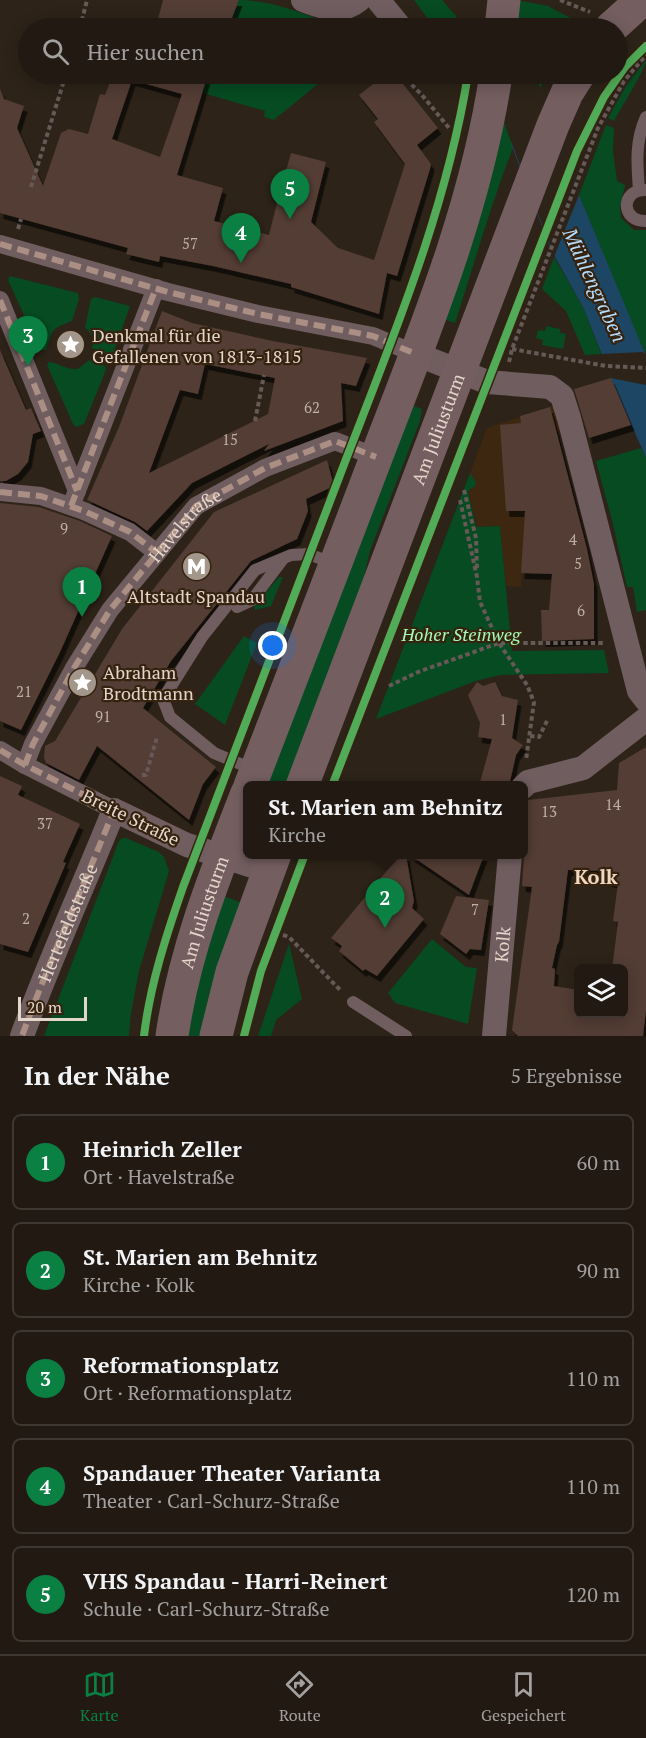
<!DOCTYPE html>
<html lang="de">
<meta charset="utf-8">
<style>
:root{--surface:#221a12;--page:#2e2720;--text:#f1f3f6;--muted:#a2a19f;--line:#3f3832;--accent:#0b8043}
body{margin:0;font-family:"PT Serif",serif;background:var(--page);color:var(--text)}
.controls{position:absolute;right:18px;bottom:18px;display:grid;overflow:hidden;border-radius:9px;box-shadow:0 3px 15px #0003}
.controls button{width:54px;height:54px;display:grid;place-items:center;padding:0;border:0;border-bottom:2px solid var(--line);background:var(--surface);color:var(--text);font:30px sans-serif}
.scale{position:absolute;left:18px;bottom:15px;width:69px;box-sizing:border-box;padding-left:6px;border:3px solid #e3d6ca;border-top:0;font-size:16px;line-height:21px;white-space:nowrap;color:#e3d6ca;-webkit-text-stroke:4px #36230f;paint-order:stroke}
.you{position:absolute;left:273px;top:646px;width:21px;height:21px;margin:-15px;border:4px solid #fff;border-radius:50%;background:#1a73e8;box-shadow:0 0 0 9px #1a73e833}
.badge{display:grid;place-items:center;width:39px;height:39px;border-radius:50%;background:var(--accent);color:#fff;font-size:20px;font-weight:700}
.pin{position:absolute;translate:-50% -50px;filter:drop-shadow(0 2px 3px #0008)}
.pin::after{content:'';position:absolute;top:32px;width:21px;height:18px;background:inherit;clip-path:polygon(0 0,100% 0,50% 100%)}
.popup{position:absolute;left:243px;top:781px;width:285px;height:78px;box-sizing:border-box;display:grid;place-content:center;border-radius:9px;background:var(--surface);filter:drop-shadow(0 2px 4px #0005);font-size:20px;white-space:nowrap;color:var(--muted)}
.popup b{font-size:22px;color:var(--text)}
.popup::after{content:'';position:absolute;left:50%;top:100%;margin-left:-12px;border:12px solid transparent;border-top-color:var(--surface)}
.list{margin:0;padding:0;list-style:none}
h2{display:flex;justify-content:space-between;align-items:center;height:78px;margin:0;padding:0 24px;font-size:26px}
h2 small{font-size:20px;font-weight:400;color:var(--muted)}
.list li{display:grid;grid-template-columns:39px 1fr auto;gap:18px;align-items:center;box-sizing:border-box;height:96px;margin:0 12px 12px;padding:0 12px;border:2px solid var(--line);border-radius:9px}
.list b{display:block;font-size:22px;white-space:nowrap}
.list p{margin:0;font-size:20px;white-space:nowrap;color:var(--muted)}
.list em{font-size:20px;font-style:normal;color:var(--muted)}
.icon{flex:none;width:33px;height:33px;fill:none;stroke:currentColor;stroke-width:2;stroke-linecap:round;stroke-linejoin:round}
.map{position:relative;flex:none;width:646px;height:1036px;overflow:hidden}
.search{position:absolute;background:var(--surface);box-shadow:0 3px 15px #0003;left:18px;right:18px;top:18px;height:66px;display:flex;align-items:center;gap:15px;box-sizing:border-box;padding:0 21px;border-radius:33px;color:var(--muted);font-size:22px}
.sheet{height:618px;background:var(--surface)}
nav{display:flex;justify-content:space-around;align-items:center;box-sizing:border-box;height:84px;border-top:2px solid var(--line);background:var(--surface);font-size:16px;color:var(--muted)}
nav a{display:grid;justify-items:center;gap:3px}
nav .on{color:var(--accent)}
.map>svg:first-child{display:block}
</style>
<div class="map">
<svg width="646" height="1036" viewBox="0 0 646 1036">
<defs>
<filter id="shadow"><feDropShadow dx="3.5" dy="6" stdDeviation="0" flood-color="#0009"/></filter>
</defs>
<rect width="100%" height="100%" fill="#2d2318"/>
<path fill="#3e2710" d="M553,406L561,430L541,435L526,492L521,587L506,586L500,526L477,527L468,491L472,489L476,482L470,473L487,428Z"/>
<g fill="#064b22">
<path d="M239,0C275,0 309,16 342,28H228Z"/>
<path d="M414,0H442L456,16L455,28H435Z"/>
<path d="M516,0L548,6L582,24L579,28H513Z"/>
<path d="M646,60C646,68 620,110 614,121L608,118L626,86Z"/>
<path d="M208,74H330L274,120L264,117L265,111L203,93Z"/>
<path d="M507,74H548C505,149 482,241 455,323L440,318Z"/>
<path d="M606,125L614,128L613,151L617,181L625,185L620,207L621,218L634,230H646V351L643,352L579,195Z"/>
<path d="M554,257L584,309L601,354L585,355L566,311L542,289Z"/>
<path d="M10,276L78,293L79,299L72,321C50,330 54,327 46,350H42L39,348L8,280Z"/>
<path d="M95,297L130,306L113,354L108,355L92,348C94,340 92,332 85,328L91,299Z"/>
<path d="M546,326L560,329V333L566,334L563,349L542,345L543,340L536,338L538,330L545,331Z"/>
<path d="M89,360L105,366L106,370L84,424L76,427L73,424L47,365L49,362C61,363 64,370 78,369Z"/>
<path d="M408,404L422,409L420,421L370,551L364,577L291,785L261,786Z"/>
<path d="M641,448L646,458V610L637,612L633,587H627L612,520L596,461Z"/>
<path d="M470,473L476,482L475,486L468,491L476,527L500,526L512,651L604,650L609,673L500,675L476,681L376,719Z"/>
<path d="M279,577H283L271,606L255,610L254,606Z"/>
<path d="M244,636L257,643L225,725L195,704Z"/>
<path d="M122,838H126L159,852L164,857L169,871L139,971L131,1013L129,1036H44L119,841Z"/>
<path d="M220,895L243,903L205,1036H184Z"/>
<path d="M432,939L466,967L477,968L468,1024L395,1003L388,993Z"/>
<path d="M289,944L302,999L276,1020L271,1036H258Z"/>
</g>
<path fill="#1d4664" d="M535,74L579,195L646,356V458L611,378L584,309L550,248L511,144Z"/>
<g fill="#2d2318">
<path d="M456,0H502L518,28H464L456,16Z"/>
<path d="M486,74H535L579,195L554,257Z"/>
<path d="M643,352L646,356V385L611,378L601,354Z"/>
</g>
<g fill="#523c34" fill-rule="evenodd" filter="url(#shadow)">
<path d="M163,0H239L228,28H157L160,20L158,19Z"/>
<path d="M113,74H208L177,175L223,188L214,221L269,235L285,171H286L291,153L326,162L311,222L338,248L374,260L405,164L374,122L378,119L359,95L386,74H395L438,128L417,145L431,164L430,169L397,276L387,273L379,314L291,287V284L213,266L160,256L159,262L126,254L128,248L0,213V89L4,99L24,106L17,128L43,186L61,133L69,129L88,134L100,94L105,95ZM132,80L182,94L160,157L112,139Z"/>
<path d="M162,311L192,323L273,341L367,358L356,386L341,383L343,421L264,451L269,444L192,483L147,531L135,522L87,500L119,427ZM205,364L275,378L268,414L149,473L180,390L198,394Z"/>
<path d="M0,350L26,410L31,408L41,431L33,434L28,462L18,474L6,481H0Z"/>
<path d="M611,378L631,425L589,438L574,389Z"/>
<path d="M550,407L587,549L594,584V639L542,641L541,610H549L552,574L521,573L525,511H506L500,425L521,423L520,416Z"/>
<path d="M327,460L334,486L306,499L308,511L297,539L251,561L171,661L143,708L216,767L203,784L189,820L97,746L79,780L46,763L44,758L45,746L55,741L122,629L214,512Z"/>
<path d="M0,503L39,507L80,521L112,536L60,652L21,730L0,721Z"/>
<path d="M477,682L483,686L495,682L502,696L518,700L512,738L523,745L516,755L509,786H479L492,739L478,737L480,723L468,695Z"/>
<path d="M646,747V1010L643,1036H518L512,1030L532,887L522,886L528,800L617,790L619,763ZM568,870L610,871L608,881L618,883L613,921L618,922L612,969H624V1014H579V990L554,986L555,969L552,968L557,945L559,942Z"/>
<path d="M0,776L22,786L18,795L80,824L63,862L66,863L28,952L0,944Z"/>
<path d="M400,855H406L414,901L412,908L424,919L377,976L365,969L363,971L339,951L342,946L331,938Z"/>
<path d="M410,855H484L469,895Z"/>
<path d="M456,896L489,900L481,950L470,949L466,954L440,934Z"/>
</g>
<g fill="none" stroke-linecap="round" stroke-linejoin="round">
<g stroke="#665956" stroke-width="4" stroke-dasharray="4.5 3" stroke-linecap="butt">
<path d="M560,0L590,12"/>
<path d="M80,28L87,0"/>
<path d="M401,74L422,95L449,128"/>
<path d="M31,187L66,74"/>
<path d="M18,229L21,219"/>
<path d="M512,349L606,366L646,368"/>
<path d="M509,362L512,349L598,128L624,81L646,55"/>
<path d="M255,421L264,375"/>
<path d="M464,490L476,538L477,569"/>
<path d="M460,500L477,577L480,602L499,643L527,685L534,702L526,760"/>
<path d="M389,686L418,672L499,643H605"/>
<path d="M530,736L539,737L548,719"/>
<path d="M142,775H146L157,737"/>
<path d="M283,935L289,937L341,991"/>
</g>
<g stroke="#705d5f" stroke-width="12">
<path d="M639,190C637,164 635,141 646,117"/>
<path d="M645,190C620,190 621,222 646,221"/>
<path d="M237,607L252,600L283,559"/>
<path d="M255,770L214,753L170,717L163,699L202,637L255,570L291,555L309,554L334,564"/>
<path d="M353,1002L406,1036"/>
</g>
<g stroke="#705d5f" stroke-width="18">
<path d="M0,244L168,292L258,314L373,336L416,354"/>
<path d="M0,300L77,491"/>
<path d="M0,492L41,496L84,511L130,532L157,553"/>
<path d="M71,506L156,288"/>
<path d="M0,750L25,765L114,810"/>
<path d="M25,765L33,744L74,668L110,610L196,506L265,468L335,441L376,457"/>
</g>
<g stroke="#705d5f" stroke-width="24">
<path d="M303,0C322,7 341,15 359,0"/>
<path d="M378,0L401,28"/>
<path d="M416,354L487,382L550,387L562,396L569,418L639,691L646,700"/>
<path d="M523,787L528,782L583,768L646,719"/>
<path id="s1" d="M22,1036C50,959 84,885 114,810L187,845L268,871"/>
<path id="s2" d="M494,1036L510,854"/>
</g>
<g stroke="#745e60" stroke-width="33">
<path d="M501,28L504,0"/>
<path d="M611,28L642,0"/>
<path d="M250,786C294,674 336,562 379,450C426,328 477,204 496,74"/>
<path id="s3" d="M302,786L553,125L567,93L579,74"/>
<path id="s4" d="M172,1036C184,952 216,872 247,793"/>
<path d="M216,1036L232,972L275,854"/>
</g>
<g stroke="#ac8f84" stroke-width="6" stroke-dasharray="12 6" stroke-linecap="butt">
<path d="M0,244L168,292L258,314L373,336L416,354"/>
<path d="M0,300L77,491"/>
<path d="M0,492L41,496L84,511L130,532L157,553"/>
<path d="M71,506L156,288"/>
<path d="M0,750L25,765L114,810C84,885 50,959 22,1036"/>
<path id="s5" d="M25,765L33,744L74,668L110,610L196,506L265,468L335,441L376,457"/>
</g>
<defs>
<g id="cycleway">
<path d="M332,786L577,151L604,97L625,67L646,46"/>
<path d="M144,1036C150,985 166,936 183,887C236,750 287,612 340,475C390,344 446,213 468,74"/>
<path d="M244,1036L261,971L305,854"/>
</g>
</defs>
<use href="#cycleway" stroke="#36230f" stroke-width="11"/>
<use href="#cycleway" stroke="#51ab58" stroke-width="8"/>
</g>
<defs>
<symbol id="sight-disc" viewBox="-11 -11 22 22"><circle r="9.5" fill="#a3978c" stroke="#36230f"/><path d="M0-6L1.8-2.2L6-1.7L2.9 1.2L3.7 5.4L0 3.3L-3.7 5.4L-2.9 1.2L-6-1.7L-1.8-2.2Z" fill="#fff"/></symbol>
<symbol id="metro-disc" viewBox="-11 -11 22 22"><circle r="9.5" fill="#a3978c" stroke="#36230f"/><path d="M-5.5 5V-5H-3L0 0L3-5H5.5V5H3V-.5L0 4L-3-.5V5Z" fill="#fff"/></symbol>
</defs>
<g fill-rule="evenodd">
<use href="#sight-disc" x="54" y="328" width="33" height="33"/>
<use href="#metro-disc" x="180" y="550" width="33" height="33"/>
<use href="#sight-disc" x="66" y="666" width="33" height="33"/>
</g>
<g text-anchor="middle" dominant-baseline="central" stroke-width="4.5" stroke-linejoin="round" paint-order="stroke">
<g font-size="15" fill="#bfb0a4">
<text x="190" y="243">57</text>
<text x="312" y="407">62</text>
<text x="230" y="439">15</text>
<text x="64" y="528">9</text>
<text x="573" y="539">4</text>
<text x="578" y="563">5</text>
<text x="581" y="610">6</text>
<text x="24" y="691">21</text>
<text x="103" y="716">91</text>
<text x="503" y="719">1</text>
<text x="613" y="804">14</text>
<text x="549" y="811">13</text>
<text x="45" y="823">37</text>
<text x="475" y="909">7</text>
<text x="26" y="918">2</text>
</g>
<g font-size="18" fill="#e3d6ca" stroke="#36230f" text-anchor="start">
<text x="92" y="335">Denkmal für die<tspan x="92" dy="21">Gefallenen von 1813-1815</tspan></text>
<text x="196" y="596" text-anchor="middle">Altstadt Spandau</text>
<text x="103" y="672">Abraham<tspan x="103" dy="21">Brodtmann</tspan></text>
</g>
<g font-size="18" fill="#e3d6ca" stroke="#36230f">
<text stroke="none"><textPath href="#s3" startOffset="382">Am Juliusturm</textPath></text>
<text stroke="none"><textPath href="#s5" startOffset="291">Havelstraße</textPath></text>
<text transform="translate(131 817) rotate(26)">Breite Straße</text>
<text stroke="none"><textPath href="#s4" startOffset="128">Am Juliusturm</textPath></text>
<text stroke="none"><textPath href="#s1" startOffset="122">Hertefeldstraße</textPath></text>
<text stroke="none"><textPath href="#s2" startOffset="92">Kolk</textPath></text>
</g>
<g font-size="18" font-style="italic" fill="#a2fbb9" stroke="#36230f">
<text x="461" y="634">Hoher Steinweg</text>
</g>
<g font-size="20" font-style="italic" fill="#b3dbfc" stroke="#36230f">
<text transform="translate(595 285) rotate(65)">Mühlengraben</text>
</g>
<g font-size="20" font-weight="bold" fill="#f2d7c0" stroke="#36230f">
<text x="596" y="876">Kolk</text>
</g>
</g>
</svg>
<div class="controls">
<button><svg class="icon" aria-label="layers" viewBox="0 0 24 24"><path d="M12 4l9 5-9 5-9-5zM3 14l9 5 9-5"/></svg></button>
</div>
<div class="scale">20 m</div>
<div class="you"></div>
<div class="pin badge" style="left:82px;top:617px">1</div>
<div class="pin badge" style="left:385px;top:928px">2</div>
<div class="popup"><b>St. Marien am Behnitz</b>Kirche</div>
<div class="pin badge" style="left:28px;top:366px">3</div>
<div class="pin badge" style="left:241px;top:263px">4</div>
<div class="pin badge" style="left:290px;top:219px">5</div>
<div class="search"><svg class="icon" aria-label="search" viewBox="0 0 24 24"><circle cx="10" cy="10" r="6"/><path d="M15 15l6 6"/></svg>Hier suchen</div>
</div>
<section class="sheet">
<h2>In der Nähe<small>5 Ergebnisse</small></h2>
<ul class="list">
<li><span class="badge">1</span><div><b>Heinrich Zeller</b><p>Ort · Havelstraße</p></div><em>60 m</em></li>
<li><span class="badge">2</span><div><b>St. Marien am Behnitz</b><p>Kirche · Kolk</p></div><em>90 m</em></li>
<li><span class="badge">3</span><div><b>Reformationsplatz</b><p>Ort · Reformationsplatz</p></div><em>110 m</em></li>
<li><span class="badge">4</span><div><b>Spandauer Theater Varianta</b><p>Theater · Carl-Schurz-Straße</p></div><em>110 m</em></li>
<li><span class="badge">5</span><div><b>VHS Spandau - Harri-Reinert</b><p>Schule · Carl-Schurz-Straße</p></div><em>120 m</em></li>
</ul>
</section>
<nav>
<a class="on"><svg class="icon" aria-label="map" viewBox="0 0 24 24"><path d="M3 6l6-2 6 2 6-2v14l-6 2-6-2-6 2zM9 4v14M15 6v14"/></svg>Karte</a>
<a><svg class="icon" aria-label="directions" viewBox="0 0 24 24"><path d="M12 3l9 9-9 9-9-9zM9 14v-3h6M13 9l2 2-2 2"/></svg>Route</a>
<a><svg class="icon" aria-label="saved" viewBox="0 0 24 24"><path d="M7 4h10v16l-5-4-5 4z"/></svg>Gespeichert</a>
</nav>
